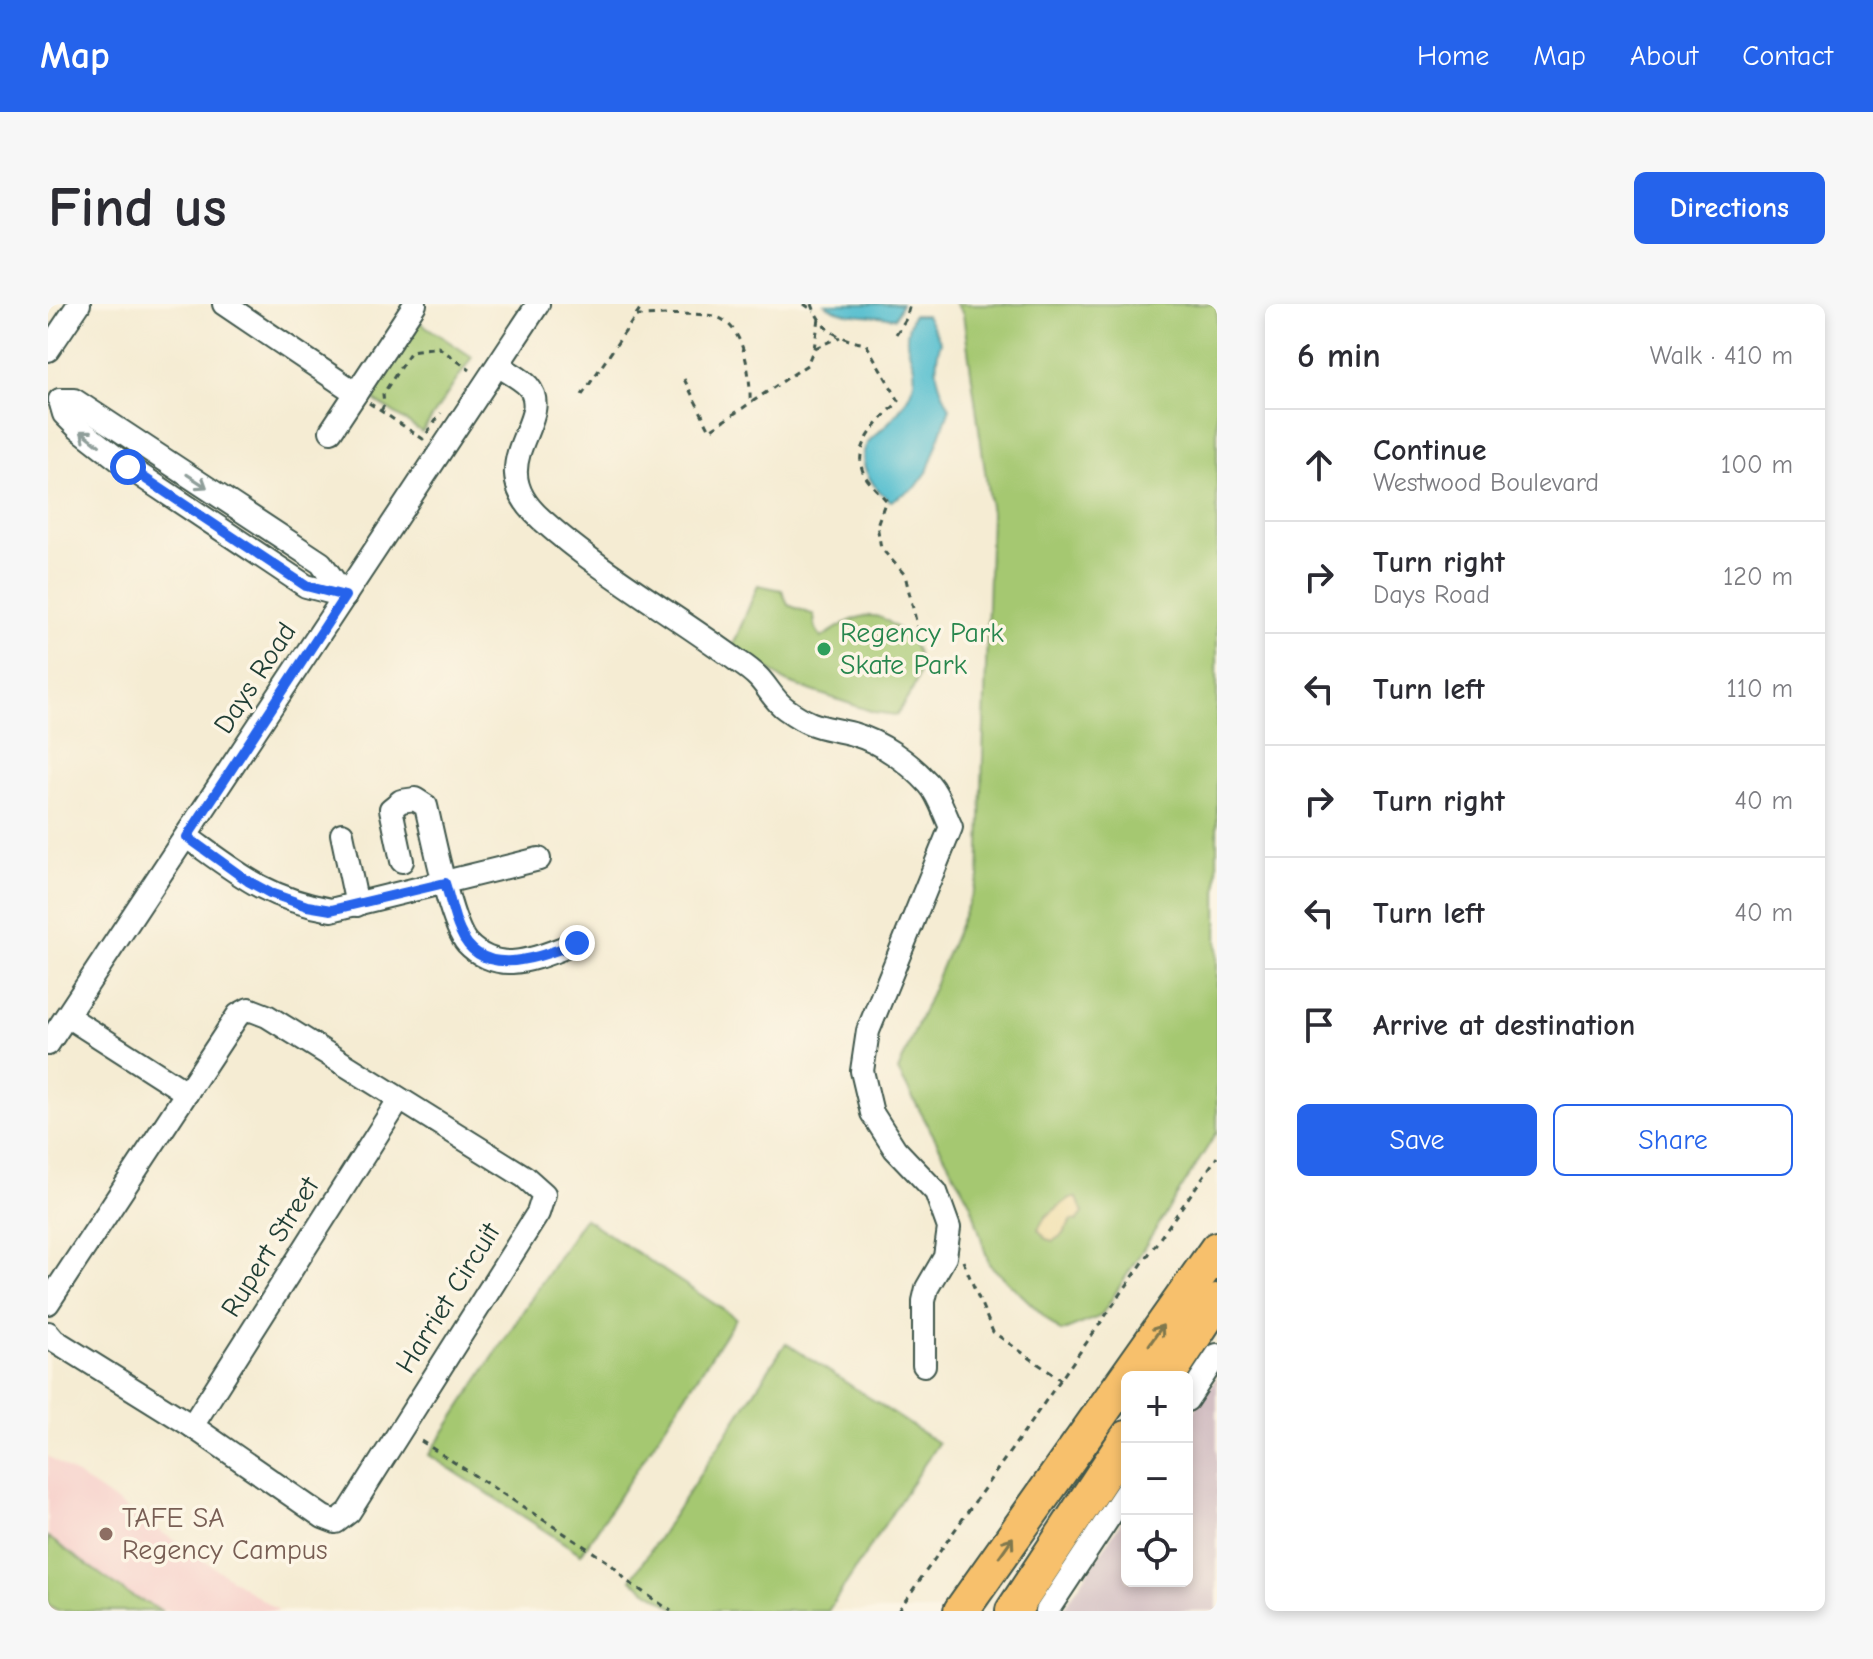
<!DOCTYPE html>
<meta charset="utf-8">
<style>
:root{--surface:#fff;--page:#f7f7f7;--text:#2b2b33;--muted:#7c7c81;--line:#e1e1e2;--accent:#2563eb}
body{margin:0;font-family:"Comic Neue",sans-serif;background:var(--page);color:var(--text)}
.controls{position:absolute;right:24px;bottom:24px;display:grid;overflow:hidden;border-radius:12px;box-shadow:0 4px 12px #0003}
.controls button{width:72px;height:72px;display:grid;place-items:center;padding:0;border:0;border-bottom:2px solid var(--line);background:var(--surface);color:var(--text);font:40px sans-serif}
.stop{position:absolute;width:24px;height:24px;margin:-18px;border:6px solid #2563eb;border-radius:50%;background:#fff}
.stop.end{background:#2563eb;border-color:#fff;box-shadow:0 2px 8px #0008}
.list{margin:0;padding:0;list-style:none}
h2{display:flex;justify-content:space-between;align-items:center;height:104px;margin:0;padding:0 32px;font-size:34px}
h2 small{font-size:26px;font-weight:400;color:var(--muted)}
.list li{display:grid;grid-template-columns:52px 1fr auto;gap:24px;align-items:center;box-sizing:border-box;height:112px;padding:0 32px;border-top:2px solid var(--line)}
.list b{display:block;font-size:30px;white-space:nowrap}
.list p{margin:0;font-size:26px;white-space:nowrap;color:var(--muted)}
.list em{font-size:26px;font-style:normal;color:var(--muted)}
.actions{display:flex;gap:16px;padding:24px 32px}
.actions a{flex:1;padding:18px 0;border:2px solid var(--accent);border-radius:12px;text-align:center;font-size:28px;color:var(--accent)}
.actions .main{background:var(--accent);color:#fff}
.icon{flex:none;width:44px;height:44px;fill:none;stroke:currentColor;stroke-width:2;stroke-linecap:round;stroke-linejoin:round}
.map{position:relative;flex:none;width:1169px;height:1307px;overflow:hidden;border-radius:12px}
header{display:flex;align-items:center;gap:48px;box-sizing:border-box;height:112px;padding:0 40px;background:var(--accent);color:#fff}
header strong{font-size:38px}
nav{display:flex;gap:44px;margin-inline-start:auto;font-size:28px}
.intro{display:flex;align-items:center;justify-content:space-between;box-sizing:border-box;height:192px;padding:0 48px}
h1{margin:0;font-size:56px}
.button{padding:20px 36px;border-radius:12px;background:var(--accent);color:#fff;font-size:28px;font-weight:700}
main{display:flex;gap:48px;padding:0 48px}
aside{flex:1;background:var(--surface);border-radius:12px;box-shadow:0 4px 12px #0003}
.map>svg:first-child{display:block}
</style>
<header>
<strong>Map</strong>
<nav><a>Home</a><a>Map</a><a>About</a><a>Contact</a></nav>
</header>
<div class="intro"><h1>Find us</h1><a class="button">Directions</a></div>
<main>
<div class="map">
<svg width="1169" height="1307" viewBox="0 0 1169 1307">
<rect width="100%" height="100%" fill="#fcf5e5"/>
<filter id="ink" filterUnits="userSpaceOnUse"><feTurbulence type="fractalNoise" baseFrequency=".0125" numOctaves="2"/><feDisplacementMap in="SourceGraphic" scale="16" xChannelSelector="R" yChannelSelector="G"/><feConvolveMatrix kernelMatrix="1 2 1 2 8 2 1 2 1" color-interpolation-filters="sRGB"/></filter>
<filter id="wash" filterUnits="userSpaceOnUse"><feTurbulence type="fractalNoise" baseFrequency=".006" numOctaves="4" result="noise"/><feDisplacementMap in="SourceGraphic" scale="32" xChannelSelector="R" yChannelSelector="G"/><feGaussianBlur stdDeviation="1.8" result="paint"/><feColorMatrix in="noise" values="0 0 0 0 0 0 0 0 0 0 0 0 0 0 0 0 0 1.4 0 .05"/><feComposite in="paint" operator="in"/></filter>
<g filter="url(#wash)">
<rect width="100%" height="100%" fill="#f5ecd3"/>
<path fill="#f7d0cb" d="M0,1152L231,1307H0Z"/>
<path fill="#d2bec2" d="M1169,1073V1307H1014L1079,1209V1277H1139V1118Z"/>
<g fill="#a5c871" stroke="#628252" stroke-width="2">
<path d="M908,0H1169V828L1053,1012L1013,1028L941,960L923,900L850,767L931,574L943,210L915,10Z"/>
<path d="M370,17L424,53L374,128L320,92Z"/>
<path d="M710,281L734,286L740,301L766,311L767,323L773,334C786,326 802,314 818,312C832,310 840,317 851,326C886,354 870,381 848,411L826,408L738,378L702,351L691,358L681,351Z"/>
<path d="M536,914L688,1014L533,1250L381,1151Z"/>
<path d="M738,1039L890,1139L780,1307H631L583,1276Z"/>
<path d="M0,1233L80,1290L114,1307H9L0,1301Z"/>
</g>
<path fill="#eeda9e" stroke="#868c69" stroke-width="2" d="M1022,894H1029L1035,909L1029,917L1024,916L1014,931L1005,937L998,935L990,925L997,913Z"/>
<g fill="#53becf" stroke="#397e82" stroke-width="2">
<path d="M777,0H853L847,14C823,9 798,15 777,0Z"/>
<path d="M865,11H878L893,38C884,63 889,80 902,104L879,168L868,183L843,197C827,186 807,161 819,140C821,135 828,131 832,127C846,114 862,96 866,77C870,50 849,46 865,11Z"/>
</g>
</g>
<g filter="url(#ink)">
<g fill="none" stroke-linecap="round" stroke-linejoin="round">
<defs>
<g id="minor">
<path d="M176,0L308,89"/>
<path d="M0,46L31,0"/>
<path d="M450,61C458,67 473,74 480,82C509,116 430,159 493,215C553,269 626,310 691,358C697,362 704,367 710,373C720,383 726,397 738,405C766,425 774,422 805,430C833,438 861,458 881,480C891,491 896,509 903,523L820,727L814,767L824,809L847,845L888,888L901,924L897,953L879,984L876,997V1061"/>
<path d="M12,96L16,110L30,124L80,163L258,282L297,292"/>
<path d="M12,96H26L273,259L297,292"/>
<path d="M283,127L367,0"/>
<path d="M294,530L309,601"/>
<path d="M139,533C189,569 219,595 283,606L491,555"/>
<path d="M354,557L343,505L353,497L367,495L378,502C385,531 402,620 419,639C430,651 447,659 464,658C486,657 508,646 529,639"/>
<path d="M19,712L139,789"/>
<path d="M0,740L490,0"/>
<path d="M0,999L190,711L201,705L219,712L477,873L496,890L490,909L301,1208L288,1218L275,1213L144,1122L6,1036L0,1029"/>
<path d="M1139,1096L1169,1051"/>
<path d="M144,1122L351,796"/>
<path d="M999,1307L1079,1186"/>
</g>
<g id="highway">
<path d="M1119,1073L1169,997"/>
<path d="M913,1307L1169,945"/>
<path d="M965,1307L1079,1134"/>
</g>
</defs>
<use href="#minor" stroke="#3f574c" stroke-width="26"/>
<use href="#highway" stroke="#3f574c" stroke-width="38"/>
<g stroke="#3f574c" stroke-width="3" stroke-dasharray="6 6" stroke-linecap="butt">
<path d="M756,0L766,7"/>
<path d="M764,0C772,26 793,36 818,40L851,97C833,116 801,143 817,172C822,180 831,188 838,196L829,221L833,244L857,271L869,321L866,339"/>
<path d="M588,12C611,12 643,8 665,12C697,18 703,73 702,99"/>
<path d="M848,30L858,15L862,0"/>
<path d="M767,44L792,33"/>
<path d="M636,75L662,126L759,61L766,44L771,15"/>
<path d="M534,91L596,0"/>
<path d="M321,99L375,135L393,109"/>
<path d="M333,107L336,101L335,90L363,47L390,43L422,66"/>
<path d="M915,957L945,1028L1013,1076"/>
<path d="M373,1137L562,1259L579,1277L623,1307"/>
<path d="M850,1307L1169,853"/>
</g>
<use href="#minor" stroke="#fff" stroke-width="22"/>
<use href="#highway" stroke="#f7c06c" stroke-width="34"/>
</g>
<defs><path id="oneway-shaft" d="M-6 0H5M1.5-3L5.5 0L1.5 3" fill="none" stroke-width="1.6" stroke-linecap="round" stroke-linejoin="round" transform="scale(2)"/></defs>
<g stroke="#8f9e9a">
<use href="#oneway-shaft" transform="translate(42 134) rotate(-142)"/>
<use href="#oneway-shaft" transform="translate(149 177) rotate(33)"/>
</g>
<g stroke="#80784d">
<use href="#oneway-shaft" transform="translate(1108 1031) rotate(-55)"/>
<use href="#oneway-shaft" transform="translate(958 1243) rotate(-55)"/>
</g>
</g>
<g fill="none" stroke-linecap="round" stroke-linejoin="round" filter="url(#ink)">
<path stroke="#2563eb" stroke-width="10" d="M80,163L258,282L297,292L139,533L200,577L222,589L259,602L283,606L397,579C402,594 405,612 412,627C434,678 492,652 529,639"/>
</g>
<circle fill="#2e9e5b" stroke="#fcf5e5" stroke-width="3" cx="776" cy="345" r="8"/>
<circle fill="#8d6e63" stroke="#fcf5e5" stroke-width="3" cx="58" cy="1230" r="8"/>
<g text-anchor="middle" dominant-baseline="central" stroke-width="7" stroke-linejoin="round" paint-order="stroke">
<g font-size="28" fill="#27864d" stroke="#fcf5e5" text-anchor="start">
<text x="792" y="329">Regency Park<tspan x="792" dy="32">Skate Park</tspan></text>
</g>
<g font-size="28" fill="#1f3d34" stroke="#fcf5e5">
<text transform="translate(207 374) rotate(-57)">Days Road</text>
<text transform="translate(222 943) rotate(-58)">Rupert Street</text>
<text transform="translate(400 994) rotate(-58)">Harriet Circuit</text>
</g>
<g font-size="28" fill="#785e54" stroke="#fcf5e5" text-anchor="start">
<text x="74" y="1214">TAFE SA<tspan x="74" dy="32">Regency Campus</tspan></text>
</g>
</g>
</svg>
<div class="controls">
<button>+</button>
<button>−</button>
<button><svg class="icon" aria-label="locate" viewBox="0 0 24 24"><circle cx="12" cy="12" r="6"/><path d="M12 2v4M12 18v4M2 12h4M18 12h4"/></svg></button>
</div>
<div class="stop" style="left:80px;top:163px"></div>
<div class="stop end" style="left:529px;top:639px"></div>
</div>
<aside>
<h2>6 min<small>Walk · 410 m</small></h2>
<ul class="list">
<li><svg class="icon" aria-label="ahead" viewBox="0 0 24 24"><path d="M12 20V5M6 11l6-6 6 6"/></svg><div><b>Continue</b><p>Westwood Boulevard</p></div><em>100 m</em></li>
<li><svg class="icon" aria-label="right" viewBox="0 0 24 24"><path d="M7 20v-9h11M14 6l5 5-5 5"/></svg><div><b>Turn right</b><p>Days Road</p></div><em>120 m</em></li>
<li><svg class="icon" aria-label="left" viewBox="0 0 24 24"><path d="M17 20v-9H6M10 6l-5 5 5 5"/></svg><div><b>Turn left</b></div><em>110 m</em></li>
<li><svg class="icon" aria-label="right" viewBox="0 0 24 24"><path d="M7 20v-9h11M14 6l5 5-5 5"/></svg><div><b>Turn right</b></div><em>40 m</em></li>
<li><svg class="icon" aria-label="left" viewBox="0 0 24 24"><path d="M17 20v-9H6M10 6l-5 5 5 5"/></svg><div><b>Turn left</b></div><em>40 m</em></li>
<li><svg class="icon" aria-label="arrive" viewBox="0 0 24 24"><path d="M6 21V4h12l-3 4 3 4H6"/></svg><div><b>Arrive at destination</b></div></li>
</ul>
<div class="actions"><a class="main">Save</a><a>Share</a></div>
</aside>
</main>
